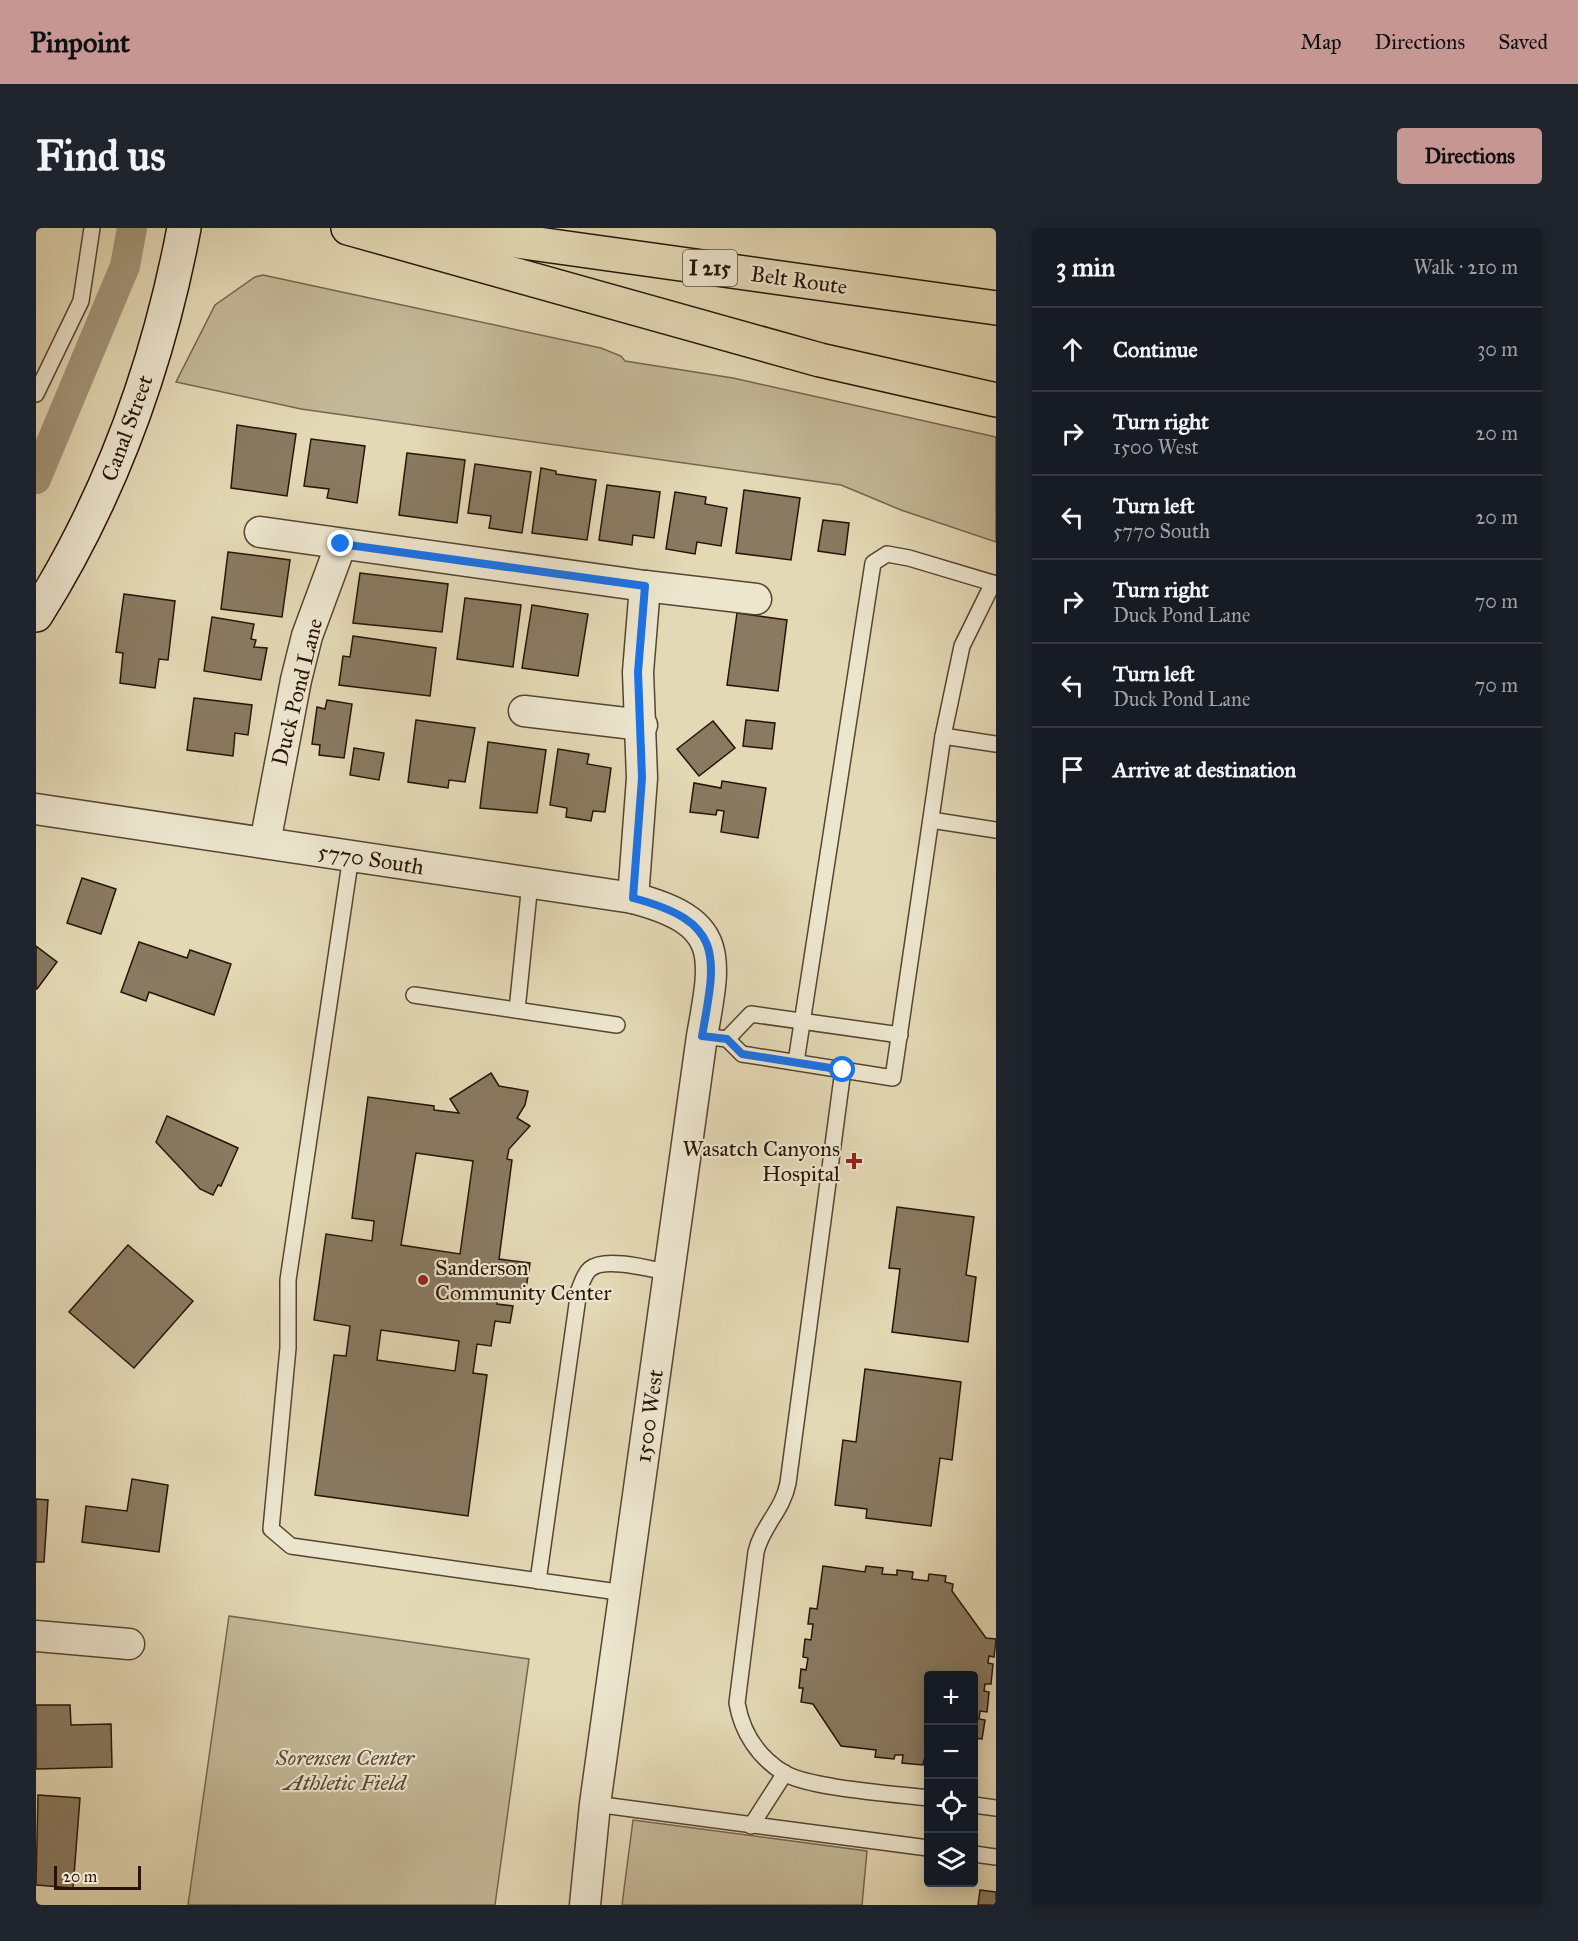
<!DOCTYPE html>
<meta charset="utf-8">
<style>
:root{--surface:#171b24;--page:#20242c;--text:#f1f3f6;--muted:#9ea1a6;--line:#363941;--accent:#c59692}
body{margin:0;font-family:"IM FELL Great Primer",serif;background:var(--page);color:var(--text)}
.controls{position:absolute;right:18px;bottom:18px;display:grid;overflow:hidden;border-radius:6px;box-shadow:0 3px 15px #0003}
.controls button{width:54px;height:54px;display:grid;place-items:center;padding:0;border:0;border-bottom:2px solid var(--line);background:var(--surface);color:var(--text);font:30px sans-serif}
.scale{position:absolute;left:18px;bottom:15px;width:87px;box-sizing:border-box;padding-left:6px;border:3px solid #271406;border-top:0;font-size:16px;line-height:21px;white-space:nowrap;color:#271406;-webkit-text-stroke:4px #ede6cf;paint-order:stroke}
.stop{position:absolute;width:18px;height:18px;margin:-14px;border:4px solid #1a73e8;border-radius:50%;background:#fff}
.stop.end{background:#1a73e8;border-color:#fff;box-shadow:0 2px 6px #0008}
.list{margin:0;padding:0;list-style:none}
h2{display:flex;justify-content:space-between;align-items:center;height:78px;margin:0;padding:0 24px;font-size:26px}
h2 small{font-size:20px;font-weight:400;color:var(--muted)}
.list li{display:grid;grid-template-columns:39px 1fr auto;gap:18px;align-items:center;box-sizing:border-box;height:84px;padding:0 24px;border-top:2px solid var(--line)}
.list b{display:block;font-size:22px;white-space:nowrap}
.list p{margin:0;font-size:20px;white-space:nowrap;color:var(--muted)}
.list em{font-size:20px;font-style:normal;color:var(--muted)}
.icon{flex:none;width:33px;height:33px;fill:none;stroke:currentColor;stroke-width:2;stroke-linecap:round;stroke-linejoin:round}
.map{position:relative;flex:none;width:960px;height:1677px;overflow:hidden;border-radius:6px}
header{display:flex;align-items:center;gap:36px;box-sizing:border-box;height:84px;padding:0 30px;background:var(--accent);color:#111}
header strong{font-size:28px}
nav{display:flex;gap:33px;margin-inline-start:auto;font-size:21px}
.intro{display:flex;align-items:center;justify-content:space-between;box-sizing:border-box;height:144px;padding:0 36px}
h1{margin:0;font-size:42px}
.button{padding:15px 27px;border-radius:6px;background:var(--accent);color:#111;font-size:21px;font-weight:700}
main{display:flex;gap:36px;padding:0 36px}
aside{flex:1;background:var(--surface);border-radius:6px;box-shadow:0 3px 15px #0003}
.map>svg:first-child{display:block}
</style>
<header>
<strong>Pinpoint</strong>
<nav><a>Map</a><a>Directions</a><a>Saved</a></nav>
</header>
<div class="intro"><h1>Find us</h1><a class="button">Directions</a></div>
<main>
<div class="map">
<svg width="960" height="1677" viewBox="0 0 960 1677">
<rect width="100%" height="100%" fill="#e3d9b5"/>
<filter id="stains"><feTurbulence type="fractalNoise" baseFrequency=".00333" numOctaves="4"/><feColorMatrix values="0 0 0 0 .2 0 0 0 0 .09 0 0 0 0 .02 0 0 0 .5 -.17"/></filter>
<radialGradient id="worn" r=".72"><stop offset=".6" stop-color="#630" stop-opacity="0"/><stop offset="1" stop-color="#630" stop-opacity=".3"/></radialGradient>
<g fill="#c3b897" stroke="#75664e" stroke-width="1.5">
<path d="M227,47L565,120L585,128L589,133L697,150L960,209V314L865,282L805,257L265,181L140,154L179,77L219,49Z"/>
<path d="M193,1388L493,1431L459,1677H152Z"/>
<path d="M597,1592L831,1623L826,1677H586Z"/>
</g>
<g fill="none" stroke-linecap="round" stroke-linejoin="round">
<path stroke="#a3967a" stroke-width="30" d="M0,251L89,38L96,0"/>
</g>
<g fill="#897a61" stroke="#271406" stroke-width="1.5" fill-rule="evenodd">
<path d="M201,197L260,206L251,268L195,260Z"/>
<path d="M275,211L329,218L321,275L291,270L293,261L268,258Z"/>
<path d="M371,225L429,232L421,295L363,287Z"/>
<path d="M439,236L495,244L486,305L453,300L455,288L432,285Z"/>
<path d="M505,240L520,243V246L560,252L551,312L496,305Z"/>
<path d="M571,257L624,264L618,310L597,307L596,317L563,312Z"/>
<path d="M708,262L764,270L755,332L700,325Z"/>
<path d="M639,264L670,269L669,276L691,280L685,318L661,314L659,326L630,321Z"/>
<path d="M787,292L813,295L809,327L782,323Z"/>
<path d="M192,324L254,332L246,389L185,381Z"/>
<path d="M324,345L412,356L406,404L317,395Z"/>
<path d="M88,366L139,373L132,432L123,431L119,460L84,455L87,425L80,424Z"/>
<path d="M429,370L485,377L477,439L421,431Z"/>
<path d="M496,377L552,386L542,448L486,440Z"/>
<path d="M701,385L751,392L742,463L691,457Z"/>
<path d="M176,389L218,396L215,411L220,412L218,419L231,420L225,452L168,443Z"/>
<path d="M317,408L400,420L394,468L303,457L307,428L314,429Z"/>
<path d="M158,470L216,477L212,507L199,505L197,528L151,522Z"/>
<path d="M291,472L316,476L308,530L283,527L284,517L276,516L281,479L289,481Z"/>
<path d="M380,492L439,500L429,554L413,552L412,560L372,554Z"/>
<path d="M710,492L739,495L736,521L707,518Z"/>
<path d="M677,493L699,520L663,548L641,521Z"/>
<path d="M452,514L510,522L501,585L444,580Z"/>
<path d="M318,520L348,525L343,552L314,547Z"/>
<path d="M522,521L553,526L551,536L575,540L569,584L557,583L555,593L530,589L531,580L514,577Z"/>
<path d="M686,553L730,560L722,610L685,604L688,583L681,582L680,587L654,584L658,555L685,560Z"/>
<path d="M46,650L80,661L65,706L31,695Z"/>
<path d="M103,714L151,730L154,722L195,736L178,787L113,764L110,773L85,764Z"/>
<path d="M0,718L21,734L1,761H0Z"/>
<path d="M455,845L463,858L492,863L489,877L481,890L494,898L473,921L471,931L476,932L463,1031L494,1035L488,1073L462,1069L461,1076L477,1078L474,1095L459,1093L455,1118L441,1116L437,1145L451,1147L432,1288L279,1267L298,1127L310,1128L314,1098L278,1092L290,1006L336,1013L338,993L316,990L332,869L398,878V882L423,885L414,871ZM380,925L437,933L424,1026L365,1017ZM345,1102L423,1113L419,1143L341,1132Z"/>
<path d="M131,888L202,920L185,958L182,957L177,967L164,961L120,914Z"/>
<path d="M861,979L938,989L930,1047L940,1049L932,1114L856,1104L864,1041L853,1040Z"/>
<path d="M92,1017L157,1073L98,1140L33,1084Z"/>
<path d="M829,1141L925,1154L916,1232L904,1230L895,1298L830,1290L831,1281L799,1277L807,1212L820,1214Z"/>
<path d="M96,1251L132,1257L123,1324L46,1314L50,1278L91,1283Z"/>
<path d="M0,1271L12,1272L8,1334H0Z"/>
<path d="M787,1338L829,1344L830,1338L847,1340L846,1346L861,1347V1342L877,1344L876,1351L892,1353L893,1346L910,1348L909,1354L917,1356L916,1363L950,1410L960,1411L958,1429L953,1428L952,1435L957,1436L955,1456H949L948,1463L953,1464L951,1484L944,1483L943,1491L949,1492L946,1511L938,1510V1448H892V1532H888L887,1537L866,1535L867,1527H859L858,1531L839,1529L840,1522L805,1518L777,1476L765,1474L767,1460H763L765,1441L770,1442L772,1430L767,1429L769,1411L775,1412L777,1396H772L774,1380L781,1381Z"/>
<path d="M0,1477H34L35,1497L75,1496L76,1539L0,1541Z"/>
<path d="M2,1567L44,1570L37,1660L0,1657Z"/>
<path d="M944,1662L960,1664V1677H942Z"/>
</g>
<g fill="none" stroke-linecap="round" stroke-linejoin="round">
<defs>
<g id="lane">
<path d="M0,166L45,73L56,0"/>
<path d="M907,508L926,418L957,355"/>
<path d="M895,592L960,602"/>
<path d="M315,628L252,1052V1120L235,1301L255,1318L589,1365"/>
<path d="M378,767L581,797"/>
<path d="M481,782L494,655"/>
<path d="M666,808L691,811L706,826L857,850L907,508L960,516"/>
<path d="M691,811L715,786L864,807"/>
<path d="M760,834L837,335L851,326L873,330L960,356"/>
<path d="M807,842L752,1255C747,1282 726,1298 720,1324L701,1475C706,1504 722,1529 748,1545C773,1560 859,1566 892,1570"/>
<path d="M502,1353L543,1062C546,1055 548,1046 554,1041C569,1028 615,1041 633,1045"/>
<path d="M559,1576L892,1620"/>
<path d="M938,1577L960,1580"/>
<path d="M715,1598L749,1545"/>
<path d="M938,1626L960,1629"/>
</g>
<g id="street">
<path d="M224,304L609,358L720,371"/>
<path d="M488,483L606,497"/>
<path d="M0,581L597,670C688,694 681,726 666,808L559,1576L549,1677"/>
<path d="M229,615L260,452L271,408L305,316"/>
<path d="M597,670L606,550L602,444L609,358"/>
<path d="M0,1408L93,1416"/>
</g>
<path id="secondary" d="M0,387C75,268 122,137 148,0"/>
<g id="highway">
<path d="M312,0L784,132L960,172"/>
<path d="M387,0L960,80"/>
</g>
</defs>
<use href="#lane" stroke="#564532" stroke-width="18"/>
<use href="#street" stroke="#564532" stroke-width="33"/>
<use href="#secondary" stroke="#271406" stroke-width="36"/>
<use href="#highway" stroke="#271406" stroke-width="36"/>
<use href="#lane" stroke="#ede6cf" stroke-width="15"/>
<use href="#street" stroke="#ede6cf" stroke-width="30"/>
<use href="#secondary" stroke="#ede6cf" stroke-width="33"/>
<use href="#highway" stroke="#e3d9b5" stroke-width="33"/>
</g>
<g fill="none" stroke-linecap="round" stroke-linejoin="round">
<path stroke="#1a73e8" stroke-width="8" d="M305,316L609,358L602,444L606,550L597,670C688,694 681,726 666,808L691,811L706,826L807,842"/>
</g>
<g fill="#8f2418" stroke="#ede6cf" stroke-width="2">
<path d="M815 924h6v6h6v6h-6v6h-6v-6h-6v-6h6z"/>
<circle cx="387" cy="1052" r="6"/>
</g>
<g text-anchor="middle" dominant-baseline="central" stroke-width="4.5" stroke-linejoin="round" paint-order="stroke">
<rect fill="#ede6cf" stroke="#625342" stroke-width="1.5" x="647" y="22" width="54" height="36" rx="4.5"/>
<g font-size="21" font-weight="bold" fill="#271406">
<text x="674" y="40">I 215</text>
</g>
<g font-size="22" fill="#271406" stroke="#ede6cf">
<text transform="translate(763 52) rotate(8)">Belt Route</text>
<text transform="translate(91 200) rotate(-70)">Canal Street</text>
<text transform="translate(261 464) rotate(-76)">Duck Pond Lane</text>
<text transform="translate(335 631) rotate(9)">5770 South</text>
<text transform="translate(613 1188) rotate(-82)">1500 West</text>
</g>
<g font-size="22" fill="#271406" stroke="#ede6cf" text-anchor="end">
<text x="804" y="920">Wasatch Canyons<tspan x="804" dy="25">Hospital</tspan></text>
<text x="399" y="1039" text-anchor="start">Sanderson<tspan x="399" dy="25">Community Center</tspan></text>
</g>
<g font-size="22" font-style="italic" fill="#564532" stroke="#ede6cf">
<text x="309" y="1529">Sorensen Center<tspan x="309" dy="25">Athletic Field</tspan></text>
</g>
</g>
<rect width="100%" height="100%" filter="url(#stains)"/>
<rect width="100%" height="100%" fill="url(#worn)"/>
</svg>
<div class="controls">
<button>+</button>
<button>−</button>
<button><svg class="icon" aria-label="locate" viewBox="0 0 24 24"><circle cx="12" cy="12" r="6"/><path d="M12 2v4M12 18v4M2 12h4M18 12h4"/></svg></button>
<button><svg class="icon" aria-label="layers" viewBox="0 0 24 24"><path d="M12 4l9 5-9 5-9-5zM3 14l9 5 9-5"/></svg></button>
</div>
<div class="scale">20 m</div>
<div class="stop" style="left:807px;top:842px"></div>
<div class="stop end" style="left:305px;top:316px"></div>
</div>
<aside>
<h2>3 min<small>Walk · 210 m</small></h2>
<ul class="list">
<li><svg class="icon" aria-label="ahead" viewBox="0 0 24 24"><path d="M12 20V5M6 11l6-6 6 6"/></svg><div><b>Continue</b></div><em>30 m</em></li>
<li><svg class="icon" aria-label="right" viewBox="0 0 24 24"><path d="M7 20v-9h11M14 6l5 5-5 5"/></svg><div><b>Turn right</b><p>1500 West</p></div><em>20 m</em></li>
<li><svg class="icon" aria-label="left" viewBox="0 0 24 24"><path d="M17 20v-9H6M10 6l-5 5 5 5"/></svg><div><b>Turn left</b><p>5770 South</p></div><em>20 m</em></li>
<li><svg class="icon" aria-label="right" viewBox="0 0 24 24"><path d="M7 20v-9h11M14 6l5 5-5 5"/></svg><div><b>Turn right</b><p>Duck Pond Lane</p></div><em>70 m</em></li>
<li><svg class="icon" aria-label="left" viewBox="0 0 24 24"><path d="M17 20v-9H6M10 6l-5 5 5 5"/></svg><div><b>Turn left</b><p>Duck Pond Lane</p></div><em>70 m</em></li>
<li><svg class="icon" aria-label="arrive" viewBox="0 0 24 24"><path d="M6 21V4h12l-3 4 3 4H6"/></svg><div><b>Arrive at destination</b></div></li>
</ul>
</aside>
</main>
